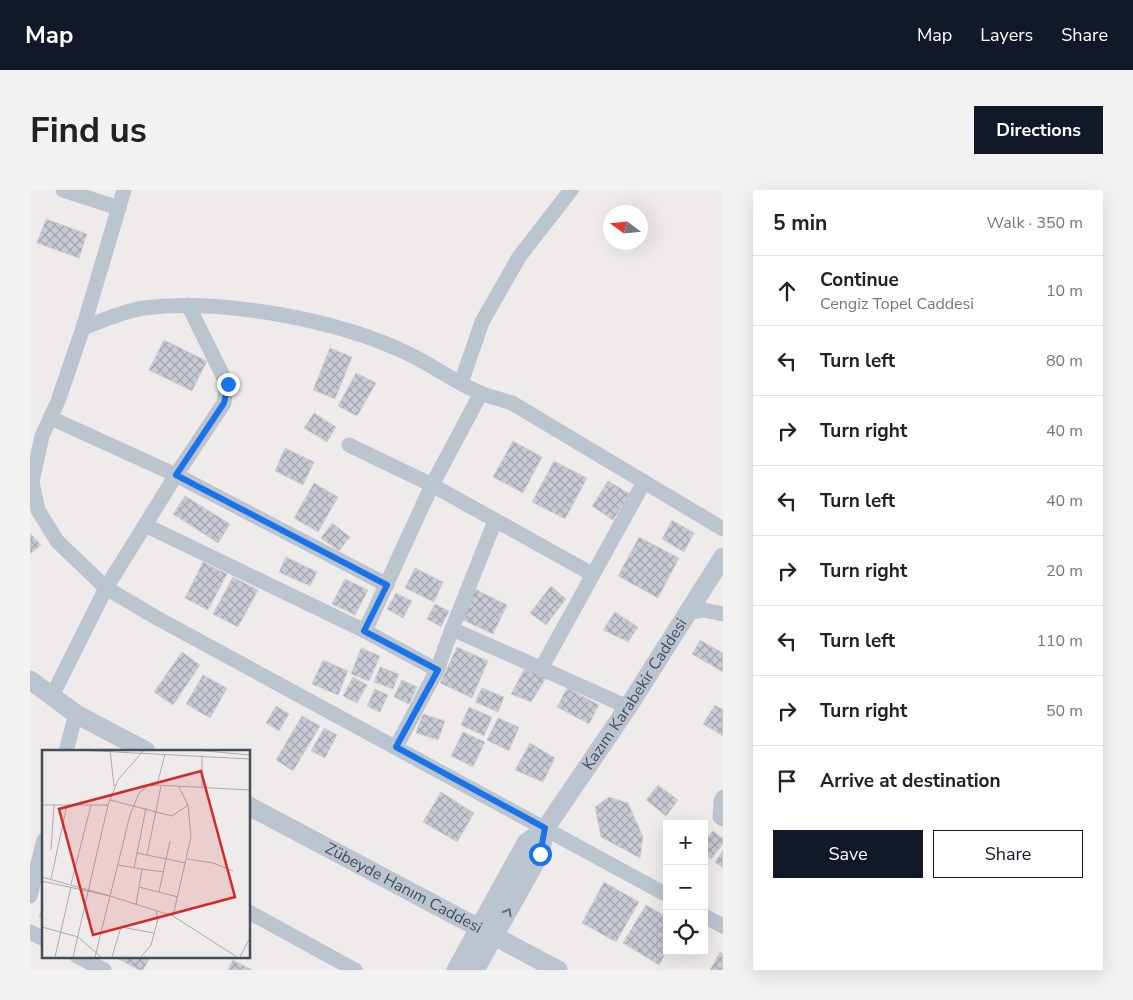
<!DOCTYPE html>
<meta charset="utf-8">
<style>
:root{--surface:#fff;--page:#f2f2f2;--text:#222;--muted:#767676;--line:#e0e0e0;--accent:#111827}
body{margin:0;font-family:"Nunito Sans",sans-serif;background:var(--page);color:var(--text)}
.controls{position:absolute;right:15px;bottom:15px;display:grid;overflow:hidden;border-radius:0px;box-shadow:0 5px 20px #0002}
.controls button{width:45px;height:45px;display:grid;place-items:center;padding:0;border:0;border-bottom:1px solid var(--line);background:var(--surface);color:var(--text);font:25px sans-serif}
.compass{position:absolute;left:573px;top:15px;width:45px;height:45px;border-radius:50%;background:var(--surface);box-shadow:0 5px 20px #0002;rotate:285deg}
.stop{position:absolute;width:15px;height:15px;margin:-11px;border:4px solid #1a73e8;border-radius:50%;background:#fff}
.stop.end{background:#1a73e8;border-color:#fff;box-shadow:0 1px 5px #0008}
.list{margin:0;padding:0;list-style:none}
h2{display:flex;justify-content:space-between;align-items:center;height:65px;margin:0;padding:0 20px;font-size:21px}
h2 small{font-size:16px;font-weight:400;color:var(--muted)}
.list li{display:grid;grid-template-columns:32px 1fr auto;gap:15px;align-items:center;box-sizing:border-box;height:70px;padding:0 20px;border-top:1px solid var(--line)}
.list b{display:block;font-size:19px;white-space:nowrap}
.list p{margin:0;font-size:16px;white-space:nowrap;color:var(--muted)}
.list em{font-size:16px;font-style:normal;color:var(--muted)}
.actions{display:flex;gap:10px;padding:15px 20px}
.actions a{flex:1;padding:11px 0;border:1px solid var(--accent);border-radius:0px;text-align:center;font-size:18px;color:var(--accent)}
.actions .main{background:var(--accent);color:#fff}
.icon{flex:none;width:28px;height:28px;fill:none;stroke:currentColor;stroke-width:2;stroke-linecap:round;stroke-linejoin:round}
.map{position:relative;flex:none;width:693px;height:780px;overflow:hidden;border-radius:0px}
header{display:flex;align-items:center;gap:30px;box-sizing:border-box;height:70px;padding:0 25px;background:var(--accent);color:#fff}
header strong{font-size:24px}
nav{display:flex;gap:28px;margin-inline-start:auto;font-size:18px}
.intro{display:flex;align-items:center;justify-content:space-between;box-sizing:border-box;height:120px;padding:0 30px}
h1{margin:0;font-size:35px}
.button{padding:12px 22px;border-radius:0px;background:var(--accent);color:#fff;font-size:18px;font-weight:700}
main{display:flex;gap:30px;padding:0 30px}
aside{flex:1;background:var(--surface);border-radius:0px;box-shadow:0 5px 20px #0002}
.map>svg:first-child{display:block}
</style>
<header>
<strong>Map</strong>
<nav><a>Map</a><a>Layers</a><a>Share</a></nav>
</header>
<div class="intro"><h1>Find us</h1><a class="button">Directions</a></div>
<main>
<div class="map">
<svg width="693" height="780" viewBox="0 0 693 780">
<defs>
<pattern id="building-cross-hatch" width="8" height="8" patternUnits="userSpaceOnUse" patternTransform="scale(1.25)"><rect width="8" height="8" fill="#c7cad2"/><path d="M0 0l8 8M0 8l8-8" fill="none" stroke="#a3a6ad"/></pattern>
</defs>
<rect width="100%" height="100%" fill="#efebeb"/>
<g fill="url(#building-cross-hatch)" stroke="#cfd1d8">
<path d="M16,29L57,44L49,68L7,53Z"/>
<path d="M134,150L177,171L162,201L119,180Z"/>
<path d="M300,158L322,167L305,209L283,200Z"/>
<path d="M326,183L346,193L327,226L308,216Z"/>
<path d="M284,223L306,237L297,252L274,238Z"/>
<path d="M483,251L512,267L493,303L463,287Z"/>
<path d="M255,258L284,272L273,295L245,281Z"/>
<path d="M524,271L557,288L535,329L502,312Z"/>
<path d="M578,291L600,304L583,330L562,316Z"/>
<path d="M284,293L308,307L288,342L264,328Z"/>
<path d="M155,306L200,334L188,353L143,324Z"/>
<path d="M642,330L664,343L654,362L632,349Z"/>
<path d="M302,333L320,347L309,361L291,348Z"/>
<path d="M0,343L11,355L0,364Z"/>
<path d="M609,347L649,368L628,408L588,386Z"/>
<path d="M256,367L287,382L280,396L249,382Z"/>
<path d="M173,372L197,384L178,420L155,408Z"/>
<path d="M385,378L413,392L404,412L375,398Z"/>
<path d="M203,387L228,400L208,437L183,424Z"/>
<path d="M315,389L338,400L325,425L302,414Z"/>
<path d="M521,396L536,409L516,435L500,423Z"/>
<path d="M445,399L477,415L463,444L431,429Z"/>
<path d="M366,403L382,411L373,428L357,419Z"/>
<path d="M405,414L419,421L411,437L397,429Z"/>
<path d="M585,422L608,437L598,452L573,440Z"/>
<path d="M670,450L693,463V482L662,464Z"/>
<path d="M427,457L458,471L442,508L410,493Z"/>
<path d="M331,458L350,466L339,491L321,484Z"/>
<path d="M152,462L170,475L143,515L124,502Z"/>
<path d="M293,470L318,481L308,505L282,494Z"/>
<path d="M350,477L369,484L363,499L344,492Z"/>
<path d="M495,478L516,488L501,512L481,504Z"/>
<path d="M173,485L197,498L180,528L156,514Z"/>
<path d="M323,487L337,495L327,513L313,506Z"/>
<path d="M372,490L387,497L379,514L364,507Z"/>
<path d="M452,498L474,507L468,522L445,512Z"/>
<path d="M537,498L569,515L559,534L527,517Z"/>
<path d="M345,499L358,505L350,522L337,516Z"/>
<path d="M685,515L693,520V546L673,534Z"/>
<path d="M246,516L259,524L249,541L236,533Z"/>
<path d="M439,517L462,527L454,546L431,535Z"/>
<path d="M393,524L415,531L408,550L386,543Z"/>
<path d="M272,526L290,536L263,581L246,570Z"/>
<path d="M468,528L489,537L479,561L457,550Z"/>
<path d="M294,538L307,545L295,568L281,561Z"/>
<path d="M433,542L455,552L443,577L421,566Z"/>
<path d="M500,553L525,568L513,592L485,580Z"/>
<path d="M628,595L648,610L636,626L616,610Z"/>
<path d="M411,602L444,623L427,652L393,632Z"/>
<path d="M579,607L598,613L613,647L610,668L571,647L565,617Z"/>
<path d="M683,641L693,648V654L681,669L674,664V652Z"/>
<path d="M693,660V678L685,672Z"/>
<path d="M574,692L609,712L586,752L552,733Z"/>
<path d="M14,712V730L9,727Z"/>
<path d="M616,715L637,727V761L629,775L593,753Z"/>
<path d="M690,762L693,764V780H680Z"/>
<path d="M83,766H121L113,780H109Z"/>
<path d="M203,770L222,780H198Z"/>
</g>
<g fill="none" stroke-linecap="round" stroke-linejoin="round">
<g stroke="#bbc5cf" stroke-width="15">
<path d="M33,0L89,18"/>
<path d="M94,0L53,138L28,211L12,246L2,292L8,320L27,351L76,398L127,428L637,705"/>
<path d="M53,138C72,131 93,121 114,118C192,108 309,130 379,164C404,176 427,194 453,204C462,207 472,210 482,213L693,339"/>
<path d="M431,193L452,132L489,67L541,0"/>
<path d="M21,228L146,285L357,395"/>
<path d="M319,255L402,295L562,384"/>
<path d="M115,335L335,441L407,480"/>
<path d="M657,423L673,420L693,424"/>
<path d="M422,439L465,331"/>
<path d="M335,441L402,295L451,203"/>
<path d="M512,477L614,292"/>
<path d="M22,506L76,398L146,285L194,213L197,194L158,115"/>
<path d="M366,557L407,480L422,439L598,517"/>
<path d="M36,561L46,524"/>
<path d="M693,607L691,611L690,627L693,629"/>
<path d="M0,706L14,650"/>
<path d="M219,722L325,780"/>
<path d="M674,726L693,736"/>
<path d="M0,742L14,749"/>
<path d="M47,766L74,780"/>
</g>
<g stroke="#bbc5cf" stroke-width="19">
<path d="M0,490L46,524L116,561"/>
<path id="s1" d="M219,616L528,780"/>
<path id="s2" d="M515,639L598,517L693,367"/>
<path d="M426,780L496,653L515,639L510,664L445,780"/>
</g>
</g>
<defs><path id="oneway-chevron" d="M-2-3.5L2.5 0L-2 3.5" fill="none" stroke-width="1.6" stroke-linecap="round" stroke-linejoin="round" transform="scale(1.25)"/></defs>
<use stroke="#67727d" href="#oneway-chevron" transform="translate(478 722) rotate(-61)"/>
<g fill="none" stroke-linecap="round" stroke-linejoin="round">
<path stroke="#1a73e8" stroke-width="6" d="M198,194L194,213L146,285L357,395L334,441L408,480L366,557L515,638L510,664"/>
</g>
<g text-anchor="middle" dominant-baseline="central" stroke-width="4" stroke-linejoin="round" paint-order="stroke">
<g font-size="16" fill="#434e5a" stroke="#fff">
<text stroke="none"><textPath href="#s2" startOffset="162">Kazım Karabekir Caddesi</textPath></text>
<text stroke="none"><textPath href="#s1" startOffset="175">Zübeyde Hanım Caddesi</textPath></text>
</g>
</g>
<g transform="translate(12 560)">
<rect width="208" height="208" fill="#efebeb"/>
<path fill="none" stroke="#aaacb1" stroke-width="1" d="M36,0L208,9M68,0L72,36M153,0L208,5M160,5V38M115,35L123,4M68,50L130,66L146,55M0,55H66M9,100L12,55M95,103L144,113M105,105L119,36M145,109L171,113L191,121M76,115L100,119L94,155M92,118L104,58M100,119L122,122M0,127L68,146L0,131M9,129L25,55M29,134L49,55M97,137L136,147M117,142L128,91M68,146L131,166L195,207M131,166L149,87L146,55L137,37M0,177L36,187L59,207M13,207L29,137M31,207L66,55L76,30L102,0M53,207L88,65L97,43L106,36L115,35L208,40M70,207L79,177L112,183M99,207L109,195L116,169L114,161M198,207L208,188"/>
<path fill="#d62828" fill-opacity="0.15" stroke="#d62828" stroke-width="2.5" d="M159,21L193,147L51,185L17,59Z"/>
<rect width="208" height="208" fill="none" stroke="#434e5a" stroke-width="2.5"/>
</g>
</svg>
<div class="controls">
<button>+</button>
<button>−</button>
<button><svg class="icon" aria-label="locate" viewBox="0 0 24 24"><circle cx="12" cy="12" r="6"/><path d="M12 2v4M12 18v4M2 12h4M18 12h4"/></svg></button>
</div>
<svg class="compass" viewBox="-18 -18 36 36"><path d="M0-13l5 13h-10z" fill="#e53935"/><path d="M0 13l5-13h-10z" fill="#767676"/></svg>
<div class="stop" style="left:510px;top:664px"></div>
<div class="stop end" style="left:198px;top:194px"></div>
</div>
<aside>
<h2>5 min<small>Walk · 350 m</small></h2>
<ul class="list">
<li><svg class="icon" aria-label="ahead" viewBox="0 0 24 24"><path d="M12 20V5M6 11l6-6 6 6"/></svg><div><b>Continue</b><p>Cengiz Topel Caddesi</p></div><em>10 m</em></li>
<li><svg class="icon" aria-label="left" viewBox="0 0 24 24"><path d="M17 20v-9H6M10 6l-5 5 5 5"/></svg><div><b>Turn left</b></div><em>80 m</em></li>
<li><svg class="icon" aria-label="right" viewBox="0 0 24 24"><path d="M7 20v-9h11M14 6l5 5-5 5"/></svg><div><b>Turn right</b></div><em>40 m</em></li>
<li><svg class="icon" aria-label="left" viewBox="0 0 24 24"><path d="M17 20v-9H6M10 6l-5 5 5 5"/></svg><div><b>Turn left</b></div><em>40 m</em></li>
<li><svg class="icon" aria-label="right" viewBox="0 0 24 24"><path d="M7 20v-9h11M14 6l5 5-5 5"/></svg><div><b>Turn right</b></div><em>20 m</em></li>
<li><svg class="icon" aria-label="left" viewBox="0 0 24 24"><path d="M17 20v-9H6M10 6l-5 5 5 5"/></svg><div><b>Turn left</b></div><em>110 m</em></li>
<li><svg class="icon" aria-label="right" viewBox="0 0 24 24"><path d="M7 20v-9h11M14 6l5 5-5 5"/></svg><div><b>Turn right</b></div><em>50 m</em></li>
<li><svg class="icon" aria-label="arrive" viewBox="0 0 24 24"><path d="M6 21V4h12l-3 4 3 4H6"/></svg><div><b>Arrive at destination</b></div></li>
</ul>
<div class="actions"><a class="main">Save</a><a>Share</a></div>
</aside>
</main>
